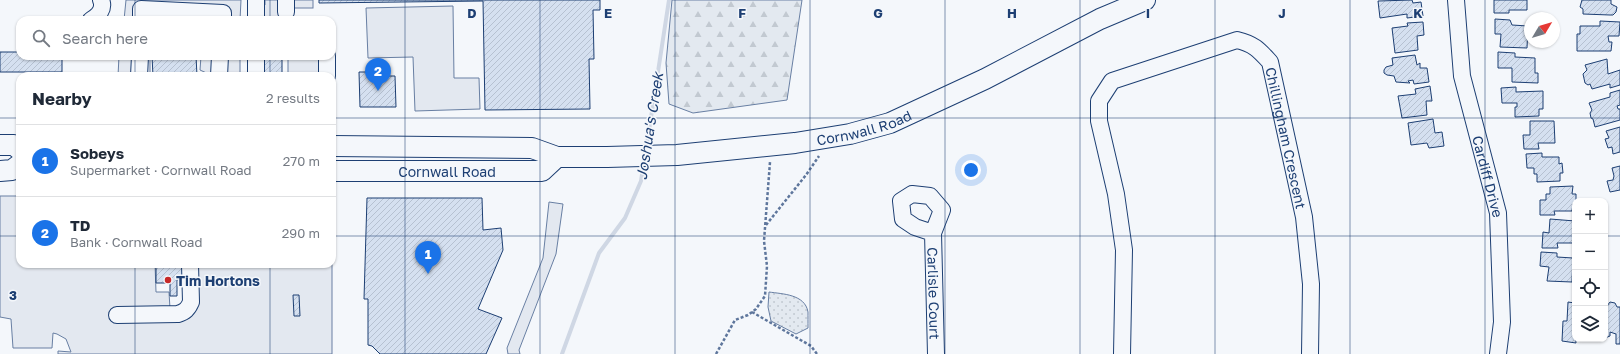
<!DOCTYPE html>
<meta charset="utf-8">
<style>
:root{--surface:#fff;--page:#f2f2f3;--text:#1f2937;--muted:#747a83;--line:#e0e1e3;--accent:#1a73e8}
body{margin:0;font-family:"Golos Text",sans-serif;background:var(--page);color:var(--text)}
.controls{position:absolute;right:12px;bottom:12px;display:grid;overflow:hidden;border-radius:8px;box-shadow:0 1px 3px #0004}
.controls button{width:36px;height:36px;display:grid;place-items:center;padding:0;border:0;border-bottom:1px solid var(--line);background:var(--surface);color:var(--text);font:20px sans-serif}
.compass{position:absolute;left:1524px;top:12px;width:36px;height:36px;border-radius:50%;background:var(--surface);box-shadow:0 1px 3px #0004;rotate:52deg}
.you{position:absolute;left:971px;top:170px;width:14px;height:14px;margin:-10px;border:3px solid #fff;border-radius:50%;background:#1a73e8;box-shadow:0 0 0 6px #1a73e833}
.badge{display:grid;place-items:center;width:26px;height:26px;border-radius:50%;background:var(--accent);color:#fff;font-size:13px;font-weight:700}
.pin{position:absolute;translate:-50% -33px;filter:drop-shadow(0 1px 2px #0008)}
.pin::after{content:'';position:absolute;top:21px;width:14px;height:12px;background:inherit;clip-path:polygon(0 0,100% 0,50% 100%)}
.list{margin:0;padding:0;list-style:none}
h2{display:flex;justify-content:space-between;align-items:center;height:52px;margin:0;padding:0 16px;font-size:17px}
h2 small{font-size:13px;font-weight:400;color:var(--muted)}
.list li{display:grid;grid-template-columns:26px 1fr auto;gap:12px;align-items:center;box-sizing:border-box;height:72px;padding:0 16px;border-top:1px solid var(--line)}
.list b{display:block;font-size:15px;white-space:nowrap}
.list p{margin:0;font-size:13px;white-space:nowrap;color:var(--muted)}
.list em{font-size:13px;font-style:normal;color:var(--muted)}
.icon{flex:none;width:22px;height:22px;fill:none;stroke:currentColor;stroke-width:2;stroke-linecap:round;stroke-linejoin:round}
.map{position:relative;flex:none;width:1620px;height:354px;overflow:hidden}
.search{position:absolute;background:var(--surface);box-shadow:0 1px 3px #0004;left:16px;top:16px;width:320px;height:44px;display:flex;align-items:center;gap:10px;box-sizing:border-box;padding:0 14px;border-radius:12px;color:var(--muted);font-size:15px}
.panel{position:absolute;background:var(--surface);box-shadow:0 1px 3px #0004;left:16px;top:72px;width:320px;height:196px;border-radius:12px}
.map>svg:first-child{display:block}
</style>
<div class="map">
<svg width="1620" height="354" viewBox="0 0 1620 354">
<defs>
<pattern id="forest-firs" width="22" height="20" patternUnits="userSpaceOnUse"><rect width="22" height="20" fill="#e3e9f0"/><path d="M5 1l3.5 6h-7zM16 11l3.5 6h-7z" fill="#c2c9d1"/></pattern>
<pattern id="park-dots" width="8" height="8" patternUnits="userSpaceOnUse"><rect width="8" height="8" fill="#e3e9f0"/><path d="M2 2h.1M6 6h.1" fill="none" stroke="#c2c9d1" stroke-width="1.8" stroke-linecap="round"/></pattern>
<pattern id="building-hatch" width="6" height="6" patternUnits="userSpaceOnUse"><rect width="6" height="6" fill="#d5e0f0"/><path d="M-1 1l2-2M0 6l6-6M5 7l2-2" fill="none" stroke="#b6c1d1"/></pattern>
</defs>
<rect width="100%" height="100%" fill="#f4f7fb"/>
<path fill="url(#forest-firs)" stroke="#687fa3" d="M672,0H802L787,100L693,113L669,104L666,63Z"/>
<path fill="url(#park-dots)" stroke="#687fa3" d="M769,292C782,294 805,294 808,312C808,317 808,322 808,328L796,334L771,321L768,307Z"/>
<g fill="#e3e8f0" stroke="#687fa3">
<path d="M126,0H241L240,20H209L206,18L124,20Z"/>
<path d="M265,0H280V20L260,19V5H265Z"/>
<rect x="291" y="0" width="22" height="8"/>
<path d="M453,6L454,78H479L480,109L415,111L413,57L368,58L366,8Z"/>
<path d="M119,56H150V76H118Z"/>
<path d="M201,56H240V76H213L200,70Z"/>
<path d="M288,56H323L322,76H288Z"/>
<path d="M0,196H20V264H155L156,292H169L170,309L184,306L187,264H332V354H58V351L71,352L66,339L57,334L53,333L52,348H13L11,319L0,317Z"/>
<path d="M549,202L563,204L556,254L519,350L520,354H508L507,348L543,258Z"/>
</g>
<g fill="none" stroke-linecap="round" stroke-linejoin="round">
<g stroke="#cfd7e4" stroke-width="4">
<path d="M646,150L669,0"/>
<path d="M562,354L599,253L625,218L641,181L644,161"/>
</g>
</g>
<g fill="url(#building-hatch)" stroke="#1d3f73">
<path d="M319,0H600V10H593L594,59H589L590,109L485,110L483,1L319,3Z"/>
<path d="M1412,0L1413,3L1421,2L1423,16L1407,18V14L1380,18L1378,1Z"/>
<path d="M1494,0H1527V10H1509V13H1494Z"/>
<path d="M1582,0H1611V4L1617,7L1616,12L1613,15H1610L1583,14V9L1580,7Z"/>
<path d="M1495,19L1510,20L1512,25L1528,26L1527,48L1500,47L1501,34H1495Z"/>
<path d="M1600,21L1620,22L1619,36H1608L1609,42H1612L1611,51H1577V34H1580V26H1600Z"/>
<path d="M1423,22L1424,35L1417,36L1418,50L1395,53L1392,28L1408,26L1407,23Z"/>
<path d="M0,52H20V56H62V72H0Z"/>
<path d="M1498,52L1515,53V57L1535,58V73H1538V83L1512,82V68H1498Z"/>
<path d="M1415,55L1417,65L1420,63V68H1427L1429,82L1414,84L1413,80L1408,81L1410,83L1396,82L1394,76L1387,75L1384,73V70L1386,67L1393,65L1392,58Z"/>
<path d="M152,56H196L197,76H153Z"/>
<rect x="264" y="56" width="18" height="20"/>
<path d="M1607,59L1608,74L1620,70V85L1610,88V84L1592,89L1590,84L1588,85L1585,83L1583,74L1587,70L1585,65Z"/>
<path d="M359,72H369V76H395L396,107H360Z"/>
<path d="M1430,86L1432,101H1426L1427,115L1402,118L1398,96L1416,94L1415,89Z"/>
<path d="M1516,87V92L1543,91V109H1539V116L1515,117V107H1517V103H1502L1501,88Z"/>
<path d="M1620,90V105L1617,106L1618,109H1620V120L1595,127L1593,119L1591,118L1590,113L1592,110L1589,103L1610,97V93Z"/>
<path d="M1433,119L1435,133L1442,132L1444,146L1429,148L1427,143L1411,145L1408,123Z"/>
<path d="M1530,121H1554L1555,143H1538L1539,149H1524L1523,135H1530Z"/>
<path d="M1620,127V152L1613,154L1612,147L1608,148L1605,139L1609,138L1606,131Z"/>
<path d="M1542,153V157H1559V164L1562,163L1563,173H1560V181L1537,182V174H1534V168H1527L1526,154Z"/>
<path d="M1620,166V190L1610,192L1607,181L1613,180L1614,176L1612,168Z"/>
<path d="M1573,186L1572,194H1576V201L1575,203L1573,204L1572,211H1554L1555,215H1540V200H1546V194H1550V187Z"/>
<path d="M367,198H482L483,230L501,228L503,250L478,309L502,318L486,354H380L372,346L368,345V299H364Z"/>
<path d="M1550,219L1575,221V243H1557L1558,248H1542L1543,232L1549,233Z"/>
<path d="M1541,252L1557,253V257L1573,258L1572,282L1547,281L1549,267L1540,266Z"/>
<path d="M156,264H184V280H177V296H170V283H156Z"/>
<path d="M293,295H299L300,316H294Z"/>
<path d="M1568,302L1575,303L1576,343L1562,341L1563,321H1567Z"/>
<path d="M1610,302L1615,303L1617,307H1620V344H1616V334L1610,332V336L1605,338V306H1607Z"/>
</g>
<g fill="none" stroke-linecap="round" stroke-linejoin="round">
<defs>
<g id="minor">
<path d="M256,0V20"/>
<path d="M286,0V12"/>
<path id="s1" d="M1456,0L1462,76L1498,213L1502,322L1498,354"/>
<path d="M91,20C98,16 105,9 101,0"/>
<path d="M141,20V9L223,13V20"/>
<path d="M256,56V76"/>
<path d="M327,56V76"/>
<path d="M139,76L140,56"/>
<path d="M219,76L220,56"/>
<path id="s2" d="M933,233L915,227L903,219L901,201L912,194L930,196L942,210L933,233L936,354"/>
<path d="M117,315L178,314C185,312 188,309 191,302L190,264"/>
<path id="s3" d="M1122,354L1124,250L1116,194L1099,121V101L1112,81L1237,40C1254,44 1259,50 1270,62L1304,217L1311,284L1310,354"/>
</g>
<g id="major">
<path d="M0,145H14L20,150"/>
<path id="s4" d="M332,146L532,148L557,157H607L677,155L795,143L850,134L890,123L985,79L1100,19L1145,0"/>
<path d="M0,171L12,170L20,164"/>
<path id="s5" d="M332,171H542L557,157"/>
</g>
</defs>
<use href="#minor" stroke="#1d3f73" stroke-width="18"/>
<use href="#major" stroke="#1d3f73" stroke-width="22"/>
<g stroke="#5e769c" stroke-width="2.5" stroke-dasharray="3 2" stroke-linecap="butt">
<path d="M766,225L806,175L819,156"/>
<path d="M752,312L811,346L817,354"/>
<path d="M716,354L735,320L748,315L756,309L765,296L767,266L764,241L770,162"/>
</g>
<use href="#minor" stroke="#f4f7fb" stroke-width="16"/>
<use href="#major" stroke="#f4f7fb" stroke-width="20"/>
</g>
<path fill="none" stroke="#1d3f73" stroke-width="1" stroke-opacity="0.55" d="M135,0V20M270,0V20M405,0V354M540,0V354M675,0V354M810,0V354M945,0V354M1080,0V354M1215,0V354M1350,0V354M1485,0V354M135,56V76M270,56V76M0,118H20M332,118H1620M0,236H20M332,236H1575M1605,236H1620M135,264V354M270,264V354"/>
<circle fill="#c62828" stroke="#f4f7fb" stroke-width="1.5" cx="168" cy="280" r="4"/>
<g text-anchor="middle" dominant-baseline="central" stroke-width="3" stroke-linejoin="round" paint-order="stroke">
<g font-size="14" fill="#1d3f73" stroke="#f4f7fb">
<text stroke="none"><textPath href="#s4" startOffset="536">Cornwall Road</textPath></text>
<text stroke="none"><textPath href="#s3" startOffset="529">Chillingham Crescent</textPath></text>
<text stroke="none"><textPath href="#s5" startOffset="115">Cornwall Road</textPath></text>
<text stroke="none"><textPath href="#s1" startOffset="180">Cardiff Drive</textPath></text>
<text stroke="none"><textPath href="#s2" startOffset="186">Carlisle Court</textPath></text>
</g>
<g font-size="14" font-weight="bold" fill="#1d3f73" stroke="#f4f7fb" text-anchor="start">
<text x="176" y="280">Tim Hortons</text>
</g>
<g font-size="15" font-style="italic" fill="#1d3f73" stroke="#f4f7fb">
<text transform="translate(649 126) rotate(-81)">Joshua's Creek</text>
</g>
</g>
<g font-size="13" text-anchor="middle" font-weight="bold" fill="#1d3f73" stroke="#f4f7fb" stroke-width="3" stroke-linejoin="round" paint-order="stroke">
<text x="472" y="18">D</text>
<text x="608" y="18">E</text>
<text x="742" y="18">F</text>
<text x="878" y="18">G</text>
<text x="1012" y="18">H</text>
<text x="1148" y="18">I</text>
<text x="1282" y="18">J</text>
<text x="1418" y="18">K</text>
<text x="13" y="300">3</text>
</g>
</svg>
<div class="controls">
<button>+</button>
<button>−</button>
<button><svg class="icon" aria-label="locate" viewBox="0 0 24 24"><circle cx="12" cy="12" r="6"/><path d="M12 2v4M12 18v4M2 12h4M18 12h4"/></svg></button>
<button><svg class="icon" aria-label="layers" viewBox="0 0 24 24"><path d="M12 4l9 5-9 5-9-5zM3 14l9 5 9-5"/></svg></button>
</div>
<svg class="compass" viewBox="-18 -18 36 36"><path d="M0-13l5 13h-10z" fill="#e53935"/><path d="M0 13l5-13h-10z" fill="#747a83"/></svg>
<div class="you"></div>
<div class="pin badge" style="left:428px;top:274px">1</div>
<div class="pin badge" style="left:378px;top:91px">2</div>
<div class="search"><svg class="icon" aria-label="search" viewBox="0 0 24 24"><circle cx="10" cy="10" r="6"/><path d="M15 15l6 6"/></svg>Search here</div>
<section class="panel">
<h2>Nearby<small>2 results</small></h2>
<ul class="list">
<li><span class="badge">1</span><div><b>Sobeys</b><p>Supermarket · Cornwall Road</p></div><em>270 m</em></li>
<li><span class="badge">2</span><div><b>TD</b><p>Bank · Cornwall Road</p></div><em>290 m</em></li>
</ul>
</section>
</div>
